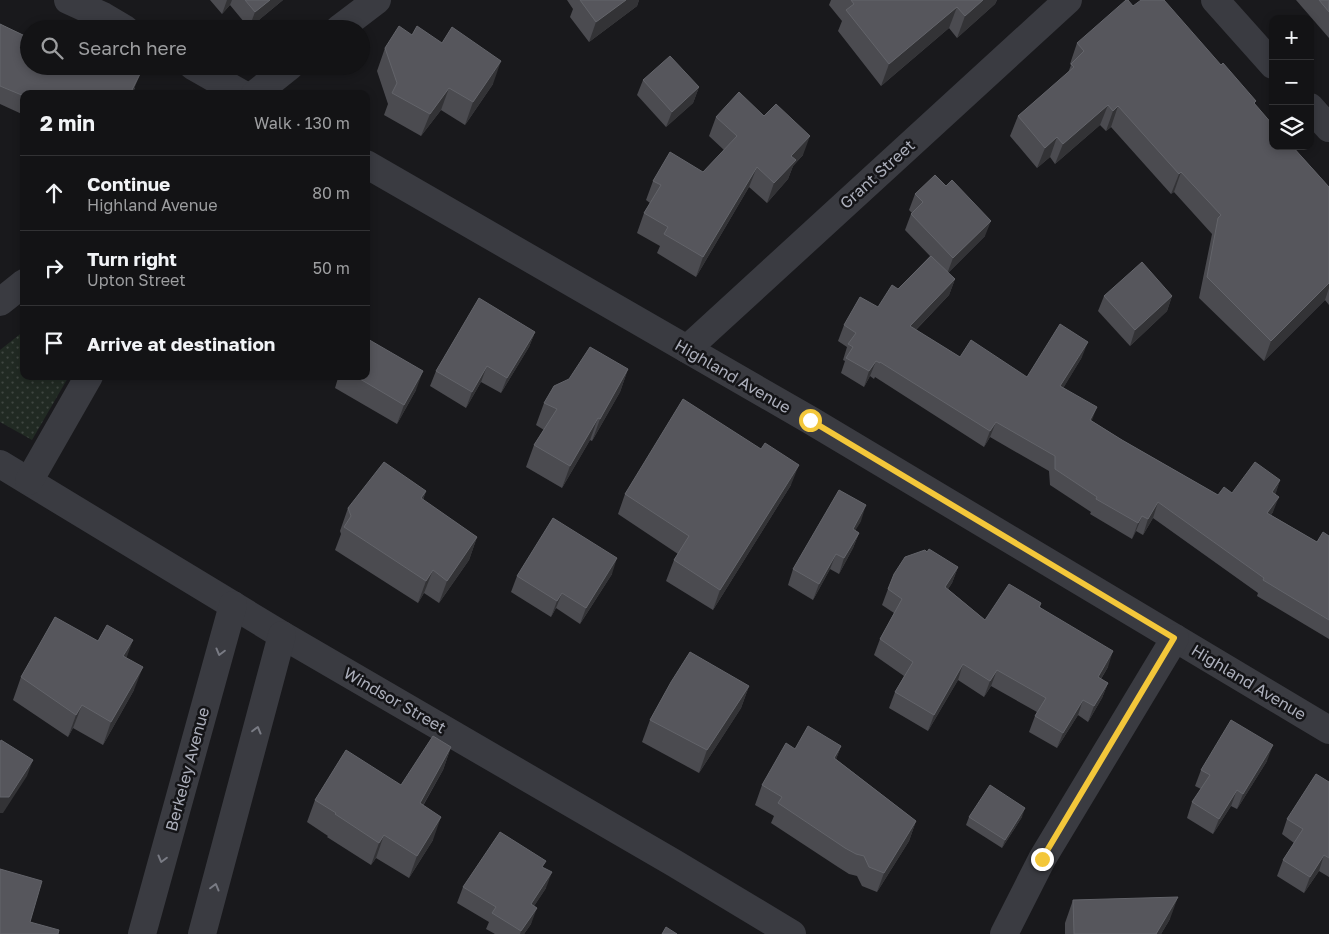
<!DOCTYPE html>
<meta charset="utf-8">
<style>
:root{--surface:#131315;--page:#202022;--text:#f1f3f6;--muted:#9d9ea0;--line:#323234}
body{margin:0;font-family:"Golos Text",sans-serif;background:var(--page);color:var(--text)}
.controls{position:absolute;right:15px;top:15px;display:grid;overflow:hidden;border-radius:10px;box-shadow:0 2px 8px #0003}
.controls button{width:45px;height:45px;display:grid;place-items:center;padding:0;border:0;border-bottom:1px solid var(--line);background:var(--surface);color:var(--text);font:25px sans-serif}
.stop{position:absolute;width:15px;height:15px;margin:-11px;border:4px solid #f3c73a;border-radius:50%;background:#fff}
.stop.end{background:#f3c73a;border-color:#fff;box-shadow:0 1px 5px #0008}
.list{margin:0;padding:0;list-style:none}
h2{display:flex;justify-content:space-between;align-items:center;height:65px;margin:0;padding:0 20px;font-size:21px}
h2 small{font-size:16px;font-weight:400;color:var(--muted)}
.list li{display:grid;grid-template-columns:32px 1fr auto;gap:15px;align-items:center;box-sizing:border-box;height:75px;padding:0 20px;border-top:1px solid var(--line)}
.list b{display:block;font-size:19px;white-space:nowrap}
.list p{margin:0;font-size:16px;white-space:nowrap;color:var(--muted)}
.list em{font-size:16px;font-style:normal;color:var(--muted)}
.icon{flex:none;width:28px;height:28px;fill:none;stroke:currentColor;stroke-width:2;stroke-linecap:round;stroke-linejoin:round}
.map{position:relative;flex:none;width:1329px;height:934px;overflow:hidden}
.search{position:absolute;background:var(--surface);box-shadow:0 2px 8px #0003;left:20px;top:20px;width:350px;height:55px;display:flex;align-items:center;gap:12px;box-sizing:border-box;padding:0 18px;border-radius:28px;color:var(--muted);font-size:19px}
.panel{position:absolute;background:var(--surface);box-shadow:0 2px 8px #0003;left:20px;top:90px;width:350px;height:290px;border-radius:10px}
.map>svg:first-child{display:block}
</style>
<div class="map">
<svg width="1329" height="934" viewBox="0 0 1329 934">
<defs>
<pattern id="park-dots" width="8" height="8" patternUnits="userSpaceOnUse" patternTransform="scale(1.25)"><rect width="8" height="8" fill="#212a23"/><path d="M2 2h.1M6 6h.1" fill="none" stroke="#3f4641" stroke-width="1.8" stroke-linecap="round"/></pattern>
</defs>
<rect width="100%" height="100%" fill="#19191c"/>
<path fill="url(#park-dots)" d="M24,331V376H69L32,440L0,422V350Z"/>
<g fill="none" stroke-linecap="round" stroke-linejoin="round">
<g stroke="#3a3b41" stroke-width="28">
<path d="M68,0L103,16L125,29"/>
<path d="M1215,0L1273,65"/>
<path d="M339,29L377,0"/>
<path d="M193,66L242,94"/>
<path d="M255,94L290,66"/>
<path d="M1310,107L1329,128"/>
<path d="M366,164L810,420L1329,730"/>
<path d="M0,302L24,283"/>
<path d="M687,349L1068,0"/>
<path d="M0,464L282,635L674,863L792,934"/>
<path d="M29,481L89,376"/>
<path d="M142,934L233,605"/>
<path d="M202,934L282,635"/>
<path d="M1004,934L1042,859L1175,638"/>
</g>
</g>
<g fill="#4b4b50">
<path d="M210,0H283L249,28L230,5L222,14Z"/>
<path d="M567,0H639L637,6L589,42L570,17L573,9Z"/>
<path d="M831,0H997L995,4L957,38L949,28L881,86L838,31L842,21L829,5Z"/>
<path d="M1296,0H1329V38Z"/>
<path d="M1133,6L1255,105L1329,187V305L1325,300L1264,361L1199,298L1211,239L1212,234L1174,192L1171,194L1111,127L1106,131L1100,125L1055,164L1050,157L1037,168L1010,136L1018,116L1068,73L1071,65L1070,64L1077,43Z"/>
<path d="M0,24L135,88L132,94H24V115L0,104Z"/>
<path d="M412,35L493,84L465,125L441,110L421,136L384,115L388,104L377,71L385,48Z"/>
<path d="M643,80L699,87L693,103L666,127L637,95Z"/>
<path d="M716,117L803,155L793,166L788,179L767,203L749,187L696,277L657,253L660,246L637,233L644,213L650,203L646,200L653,181L703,172L724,150L709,136Z"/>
<path d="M946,186L985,236L948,273L955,279L949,295L916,330L960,357L1027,377L1082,357L1063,388L1092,421L1122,440L1218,495L1232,493L1280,480L1275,494L1273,512L1271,515L1317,542L1329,536V639L1257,596L1258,593L1153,518L1143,535L1136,531L1132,539L1090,514L1091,512L1050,485L1049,471L990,437L984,447L875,377L874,379L870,376L864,387L841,373L845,361L843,360L847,347L838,341L844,325L878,307L898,289L930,256L905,230L911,214L912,213L909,210L915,194Z"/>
<path d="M1104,296H1172L1167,311L1130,346L1098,311Z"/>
<path d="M535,332L529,347L501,393L481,382L466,408L430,386L436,371Z"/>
<path d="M628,369L620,392L592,441L590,440L562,488L526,467L534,445L544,430L536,425L544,403Z"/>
<path d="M335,376H366L416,390L397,424L335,388L338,378Z"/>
<path d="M716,420L791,485L713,610L666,581L674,560L678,554L618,514L625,494Z"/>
<path d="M426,491L423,500L477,537L469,560L439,603L424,593L418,603L335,550L341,534L340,531L348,508Z"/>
<path d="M861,521L855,530L859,533L853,548L839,574L830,569L813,600L788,585L793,569Z"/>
<path d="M958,567L952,583L948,589L985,620L1041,603L1040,607L1108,667L1101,679L1108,683L1102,698L1088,722L1078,715L1057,748L1029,732L1035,716L1037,712L991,686L984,697L958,680L928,731L889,708L895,692L904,676L874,655L880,639L894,613L882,605L888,589Z"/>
<path d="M612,574L580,624L556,608L551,617L511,592L517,576Z"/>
<path d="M126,658L134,690L103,745L73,728L68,737L13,700L21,677Z"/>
<path d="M749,686L741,708L699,773L642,742L650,720Z"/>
<path d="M841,746L836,759L916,821L909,841L877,892L862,886L857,876L849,874L838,867L771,823L774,816L755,805L762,785L795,749Z"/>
<path d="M451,747L443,770L423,806L433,840L409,878L376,858L371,865L327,837L328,836L307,822L315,800L401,785Z"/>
<path d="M1267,761L1237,809L1231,806L1213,834L1187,818L1192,802L1201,789L1195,786L1201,770Z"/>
<path d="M1329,782V877L1319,871L1304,893L1277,876L1283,860L1294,843L1282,834L1287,819Z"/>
<path d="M969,817H1022L1002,848L966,825Z"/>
<path d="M544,868L546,888L534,906L531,924L524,934H495L486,929L489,922L457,903L463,887Z"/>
<path d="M1073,900L1170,919L1161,934H1065V923Z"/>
</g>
<g fill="#333336">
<path d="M227,0H232L230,5L222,14Z"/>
<path d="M270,0H283L249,28L255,12Z"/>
<path d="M626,0H639L637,6L589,42L596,22Z"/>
<path d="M983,0H997L995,4L957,38L965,16Z"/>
<path d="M957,7L949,28L881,86L889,64Z"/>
<path d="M501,61L493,84L465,125L473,102Z"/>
<path d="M141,72L132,94H130Z"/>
<path d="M699,87L693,103L666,127L672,112Z"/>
<path d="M449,88L441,110L421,136L430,114Z"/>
<path d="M1108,105L1100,125L1055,164L1063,144Z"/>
<path d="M1118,106L1111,127L1106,131L1113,111Z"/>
<path d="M810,136L803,155L793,166L788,179L767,203L774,183L791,156Z"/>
<path d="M1057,137L1050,157L1037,168L1045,148Z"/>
<path d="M757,167L749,187L696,277L703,257Z"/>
<path d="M1181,172L1174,192L1171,194L1179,174Z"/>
<path d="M991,221L985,236L947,274L953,258Z"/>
<path d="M955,279L949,295L904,342L910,326Z"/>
<path d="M1329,283V288L1325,300L1264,361L1271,341Z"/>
<path d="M1172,296L1167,311L1130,346L1135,330Z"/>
<path d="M535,332L529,347L501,393L507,378Z"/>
<path d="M1088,342L1082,357L1055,402L1060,386Z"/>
<path d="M876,361L870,376L864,387L869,371Z"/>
<path d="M487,366L481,382L466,408L472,392Z"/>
<path d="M628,369L620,392L592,441L600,419Z"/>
<path d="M423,371L416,390L397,424L404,405Z"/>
<path d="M1097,407L1091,423L1090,420Z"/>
<path d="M598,418L590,440L562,488L570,466Z"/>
<path d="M996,422L990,437L984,447L990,431Z"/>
<path d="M799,465L791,485L713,610L720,590Z"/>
<path d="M1280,480L1275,496L1272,492Z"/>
<path d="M426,491L418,513L421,498Z"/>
<path d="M1279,497L1273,512L1261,528L1267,513Z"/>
<path d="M1158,502L1153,518L1143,535L1148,519Z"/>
<path d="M866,505L861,521L847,545L853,529Z"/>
<path d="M1142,516L1136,531L1132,539L1138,523Z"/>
<path d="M859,533L853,548L839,574L844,558Z"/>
<path d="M477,537L469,560L439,603L447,581Z"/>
<path d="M836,554L830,569L813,600L819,584Z"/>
<path d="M617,558L612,574L580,624L586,608Z"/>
<path d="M958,567L952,583L939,602L945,587Z"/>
<path d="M433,570L424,593L418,603L426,581Z"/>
<path d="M562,593L556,608L551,617L557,601Z"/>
<path d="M133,640L125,662L123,656Z"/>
<path d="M1113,651L1108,667L1092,693L1098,677Z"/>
<path d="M963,664L958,680L928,731L934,715Z"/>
<path d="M143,667L134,690L103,745L111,722Z"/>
<path d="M997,670L991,686L984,697L990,681Z"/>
<path d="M1108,683L1102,698L1088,722L1094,706Z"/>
<path d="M749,686L741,708L699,773L707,750Z"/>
<path d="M1083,700L1078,715L1057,748L1063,733Z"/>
<path d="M82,705L73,728L68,737L76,715Z"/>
<path d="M1273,745L1267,761L1237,809L1243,794Z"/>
<path d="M841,746L834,765V758Z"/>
<path d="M451,747L443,770L411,826L420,803Z"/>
<path d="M33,760L27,776L3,813H0V797Z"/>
<path d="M1237,790L1231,806L1213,834L1219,819Z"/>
<path d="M1025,808L1022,817L1002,848L1005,840Z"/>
<path d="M441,817L433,840L409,878L417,856Z"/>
<path d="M916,821L909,841L877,892L884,873Z"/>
<path d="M384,835L376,858L371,865L379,843Z"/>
<path d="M1324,855L1319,871L1304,893L1310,877Z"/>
<path d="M552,872L546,888L525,920L531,904Z"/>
<path d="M1178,897L1170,919L1161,934H1156Z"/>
<path d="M537,908L531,924L524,934H520L521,931Z"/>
</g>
<g fill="#56565c" stroke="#63646a">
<path d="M245,0H270L255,12Z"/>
<path d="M580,0H626L596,22Z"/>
<path d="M851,0H983L965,16L957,7L889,64L846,10L854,4Z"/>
<path d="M1126,0H1128L1133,6L1141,0H1164L1221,65L1223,63L1256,101L1254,103L1273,125V146H1292L1329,187V283L1271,341L1207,277L1218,218L1221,215L1181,172L1179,174L1118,106L1113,111L1108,105L1063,144L1057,137L1045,148L1018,116L1074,67L1071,64L1084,51L1077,43Z"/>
<path d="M1319,0H1329V12Z"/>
<path d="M0,24L25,36L28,29L29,30V66H128L141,72L130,94H24V96L0,86Z"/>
<path d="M399,26L412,35L417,26L442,43L452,27L501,61L473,102L449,88L430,114L392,93L397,83L385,48Z"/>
<path d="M670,56L699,87L672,112L643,80Z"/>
<path d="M739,92L764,116L776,104L810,136L791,156L796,160L774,183L757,167L703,257L664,234L668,227L644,213L661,185L653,181L670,152L703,172L737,136L716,117Z"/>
<path d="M935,175L946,186L952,180L991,221L953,258L911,214L923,202L915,194Z"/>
<path d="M931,256L955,279L910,326L960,357L971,340L1027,377L1060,324L1088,342L1060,386L1097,407L1090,420L1122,440L1218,495L1224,487L1232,493L1255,462L1280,480L1272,492L1279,497L1267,513L1317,542L1323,532L1329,536V620L1263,580L1264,578L1158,502L1148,519L1142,516L1138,523L1096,499L1097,497L1055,469V456L996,422L990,431L880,362V363L876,361L869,371L846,358L853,347L848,344L856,333L844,325L860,297L878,307L892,285L898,289Z"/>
<path d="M1142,262L1172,296L1135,330L1104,296Z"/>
<path d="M479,298L535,332L507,378L487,366L472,392L436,371Z"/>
<path d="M366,338L423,371L404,405L355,376H366Z"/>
<path d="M590,347L628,369L600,419L598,418L570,466L534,445L557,409L544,403L554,386L569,379Z"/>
<path d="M683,399L761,449L765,443L799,465L720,590L674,560L689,536L625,494Z"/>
<path d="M384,462L426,491L421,498L477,537L447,581L433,570L426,581L344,527L351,516L348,508Z"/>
<path d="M839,490L866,505L853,529L859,533L844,558L836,554L819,584L793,569Z"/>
<path d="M553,518L617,558L586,608L562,593L557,601L517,576Z"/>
<path d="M929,549L958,567L945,587L985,620L1009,584L1041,603L1039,607L1113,651L1098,677L1108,683L1094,706L1083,700L1063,733L1035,716L1046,698L997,670L990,681L963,664L934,715L895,692L913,662L880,639L902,599L888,589L894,574L905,557L925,550L927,552Z"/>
<path d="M55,617L98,641L107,625L133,640L123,656L143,667L111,722L82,705L76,715L21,677Z"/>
<path d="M690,652L749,686L707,750L650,720L671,682Z"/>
<path d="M1231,720L1273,745L1243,794L1237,790L1219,819L1192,802L1210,775L1201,770Z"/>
<path d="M808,726L841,746L834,758L916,821L884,873L869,867L864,856L856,854L845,848L778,803L782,797L762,785L786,743L795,749Z"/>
<path d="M433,736L451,747L420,803L441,817L417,856L384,835L379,843L335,814L336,813L315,800L346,750L401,785Z"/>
<path d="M1,740L33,760L9,797H0V742Z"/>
<path d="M1316,774L1329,782V858L1324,855L1310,877L1283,860L1303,829L1287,819Z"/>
<path d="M990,785L1025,808L1005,840L969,817Z"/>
<path d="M500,832L546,861L542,867L552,872L531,904L537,908L521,931L492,913L496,907L463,887Z"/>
<path d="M0,869L42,881L30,922L59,930L58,934H0Z"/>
<path d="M1178,897L1156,934H1074L1073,900Z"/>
<path d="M666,927L677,934H662Z"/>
</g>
<defs><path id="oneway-chevron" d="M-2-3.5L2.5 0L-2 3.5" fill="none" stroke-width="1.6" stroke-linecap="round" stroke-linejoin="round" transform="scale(1.25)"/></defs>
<g stroke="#797b84">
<use href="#oneway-chevron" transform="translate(220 652) rotate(105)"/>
<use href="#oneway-chevron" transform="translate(257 730) rotate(-75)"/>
<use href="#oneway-chevron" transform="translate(162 859) rotate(105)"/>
<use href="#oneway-chevron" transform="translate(215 887) rotate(-75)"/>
</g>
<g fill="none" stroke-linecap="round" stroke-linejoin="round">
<path stroke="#f3c73a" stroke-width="6" d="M810,420L1174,638L1042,859"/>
</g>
<g text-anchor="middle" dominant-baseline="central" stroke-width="5" stroke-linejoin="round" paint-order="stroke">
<g font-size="16" fill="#acafbb" stroke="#141417">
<text transform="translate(877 174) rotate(-42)">Grant Street</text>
<text transform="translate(733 376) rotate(30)">Highland Avenue</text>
<text transform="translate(1249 682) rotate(31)">Highland Avenue</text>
<text transform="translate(395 700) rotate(30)">Windsor Street</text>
<text transform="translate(187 769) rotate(-75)">Berkeley Avenue</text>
</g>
</g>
</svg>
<div class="controls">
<button>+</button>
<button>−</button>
<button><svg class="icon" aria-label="layers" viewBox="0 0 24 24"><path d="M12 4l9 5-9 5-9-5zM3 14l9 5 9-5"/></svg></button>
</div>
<div class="stop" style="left:810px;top:420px"></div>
<div class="stop end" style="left:1042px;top:859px"></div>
<div class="search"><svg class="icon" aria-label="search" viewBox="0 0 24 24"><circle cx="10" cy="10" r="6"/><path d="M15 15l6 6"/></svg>Search here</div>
<section class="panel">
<h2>2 min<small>Walk · 130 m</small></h2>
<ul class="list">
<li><svg class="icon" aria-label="ahead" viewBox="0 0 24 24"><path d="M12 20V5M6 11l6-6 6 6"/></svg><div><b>Continue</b><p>Highland Avenue</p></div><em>80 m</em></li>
<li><svg class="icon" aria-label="right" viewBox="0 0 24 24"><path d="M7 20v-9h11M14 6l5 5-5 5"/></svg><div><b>Turn right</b><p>Upton Street</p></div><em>50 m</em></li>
<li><svg class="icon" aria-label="arrive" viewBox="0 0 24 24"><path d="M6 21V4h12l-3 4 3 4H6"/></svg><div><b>Arrive at destination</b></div></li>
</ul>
</section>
</div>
